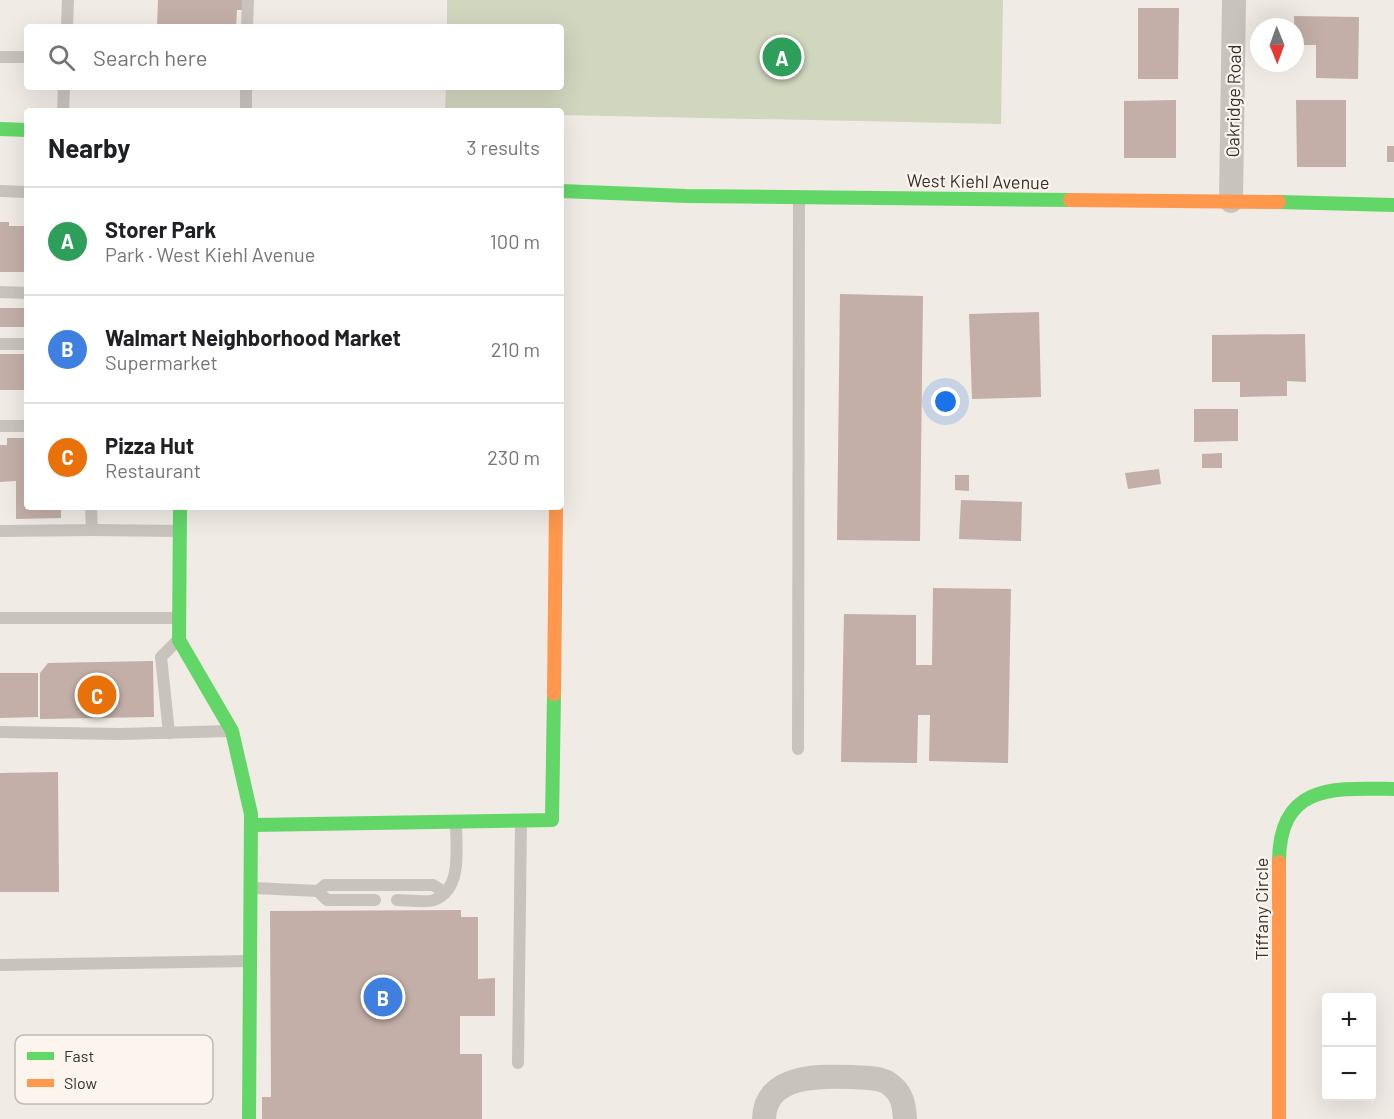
<!DOCTYPE html>
<meta charset="utf-8">
<style>
:root{--surface:#fff;--page:#f2f2f2;--text:#202124;--muted:#757577;--line:#e0e0e0;--accent:#d93025}
body{margin:0;font-family:Barlow,sans-serif;background:var(--page);color:var(--text)}
.controls{position:absolute;right:18px;bottom:18px;display:grid;overflow:hidden;border-radius:6px;box-shadow:0 6px 24px #0002}
.controls button{width:54px;height:54px;display:grid;place-items:center;padding:0;border:0;border-bottom:2px solid var(--line);background:var(--surface);color:var(--text);font:30px sans-serif}
.compass{position:absolute;left:1250px;top:18px;width:54px;height:54px;border-radius:50%;background:var(--surface);box-shadow:0 6px 24px #0002;rotate:179deg}
.you{position:absolute;left:946px;top:402px;width:21px;height:21px;margin:-15px;border:4px solid #fff;border-radius:50%;background:#1a73e8;box-shadow:0 0 0 9px #1a73e833}
.badge{display:grid;place-items:center;width:39px;height:39px;border-radius:50%;background:var(--accent);color:#fff;font-size:20px;font-weight:700}
.pin{position:absolute;translate:-50% -50%;border:3px solid #fff;box-shadow:0 2px 6px #0006}
.list{margin:0;padding:0;list-style:none}
h2{display:flex;justify-content:space-between;align-items:center;height:78px;margin:0;padding:0 24px;font-size:26px}
h2 small{font-size:20px;font-weight:400;color:var(--muted)}
.list li{display:grid;grid-template-columns:39px 1fr auto;gap:18px;align-items:center;box-sizing:border-box;height:108px;padding:0 24px;border-top:2px solid var(--line)}
.list b{display:block;font-size:22px;white-space:nowrap}
.list p{margin:0;font-size:20px;white-space:nowrap;color:var(--muted)}
.list em{font-size:20px;font-style:normal;color:var(--muted)}
.icon{flex:none;width:33px;height:33px;fill:none;stroke:currentColor;stroke-width:2;stroke-linecap:round;stroke-linejoin:round}
.map{position:relative;flex:none;width:1394px;height:1119px;overflow:hidden}
.search{position:absolute;background:var(--surface);box-shadow:0 6px 24px #0002;left:24px;top:24px;width:540px;height:66px;display:flex;align-items:center;gap:15px;box-sizing:border-box;padding:0 21px;border-radius:6px;color:var(--muted);font-size:22px}
.panel{position:absolute;background:var(--surface);box-shadow:0 6px 24px #0002;left:24px;top:108px;width:540px;height:402px;border-radius:6px}
.map>svg:first-child{display:block}
</style>
<div class="map">
<svg width="1394" height="1119" viewBox="0 0 1394 1119">
<rect width="100%" height="100%" fill="#f0ebe5"/>
<path fill="#d1d6bf" d="M447,0H1003L1001,124L561,115V111H445L446,87H561V27H447Z"/>
<g fill="#c3afa7">
<path d="M158,0H245V10H237L236,27H157Z"/>
<path d="M1138,8H1179L1178,79H1138Z"/>
<path d="M1294,16L1359,17L1358,79L1316,78V45H1295Z"/>
<path d="M1176,100V158H1124V101Z"/>
<path d="M1296,100H1346V167H1297Z"/>
<rect x="1387" y="146" width="7" height="16"/>
<path d="M0,222H9V226H27V272H0Z"/>
<path d="M840,294L923,296L920,541L837,540Z"/>
<rect x="0" y="308" width="27" height="19"/>
<path d="M1039,312L1041,397L972,399L969,314Z"/>
<path d="M1305,334L1306,382L1287,381V396L1240,397V382H1212V335Z"/>
<rect x="0" y="354" width="27" height="36"/>
<path d="M1194,409H1238V441L1194,442Z"/>
<path d="M7,438H27V507H61V518L16,519V481L0,482V445H7Z"/>
<path d="M1222,453V468H1202V454Z"/>
<path d="M1159,469L1161,484L1128,489L1125,473Z"/>
<path d="M955,475H969V491L955,490Z"/>
<path d="M961,500L1022,502L1021,541L959,539Z"/>
<path d="M933,588L1011,589L1008,763L929,761L930,715H918L917,763L841,762L844,614L916,615V665H932Z"/>
<path d="M153,661L154,717L40,719V673L48,663Z"/>
<path d="M0,673H38V717L0,718Z"/>
<path d="M58,772L59,892H0V773Z"/>
<path d="M461,910V917H478V979L495,978V1016H460V1054H482V1119H262V1097H271L270,911Z"/>
</g>
<g fill="none" stroke-linecap="round" stroke-linejoin="round">
<g stroke="#c9c3be" stroke-width="12">
<path d="M67,27L68,0"/>
<path d="M247,27L248,0"/>
<path d="M0,57H27"/>
<path d="M246,87V111"/>
<path d="M63,111L64,87"/>
<path d="M0,191L27,192"/>
<path d="M0,292L27,293"/>
<path d="M0,344H27"/>
<path d="M0,426H27"/>
<path d="M92,530L178,531"/>
<path d="M0,531L92,530L91,507"/>
<path d="M0,618H177"/>
<path d="M0,732L120,734L230,731"/>
<path d="M169,733L161,657L178,640"/>
<path d="M798,749L799,198"/>
<path d="M252,888L318,891L325,885H433L444,892"/>
<path d="M318,891L327,900H375"/>
<path d="M397,900C406,900 426,903 434,900C463,889 456,848 456,824"/>
<path d="M0,965L249,961"/>
<path d="M518,1063L521,821"/>
</g>
<g stroke="#c9c3be" stroke-width="24">
<path d="M1231,201L1234,0"/>
<path d="M764,1119C765,1074 820,1076 852,1077C864,1078 879,1077 888,1083C902,1092 904,1104 905,1119"/>
</g>
<g stroke="#63d668" stroke-width="14">
<path d="M0,129L27,130"/>
<path d="M561,191L686,196L1070,200"/>
<path d="M1279,202L1394,205"/>
<path d="M180,507L179,640L232,731L251,814L249,1119"/>
<path d="M251,825L552,820L554,694"/>
<path d="M1279,862C1279,783 1334,788 1394,789"/>
</g>
<g stroke="#ff974d" stroke-width="14">
<path d="M1070,200L1279,202"/>
<path d="M554,694L556,507"/>
<path d="M1279,862V1119"/>
</g>
</g>
<g text-anchor="middle" dominant-baseline="central" stroke-width="4.5" stroke-linejoin="round" paint-order="stroke">
<g font-size="18" fill="#3b302b" stroke="#fbf5ee">
<text transform="translate(1233 101) rotate(-89)">Oakridge Road</text>
<text transform="translate(978 181) rotate(1)">West Kiehl Avenue</text>
<text transform="translate(1261 909) rotate(-90)">Tiffany Circle</text>
</g>
</g>
<rect x="15" y="1035" width="198" height="69" rx="9" fill="#fbf5ee" stroke="#c1bab4" stroke-width="1.5"/>
<rect x="27" y="1052" width="27" height="8" fill="#63d668"/>
<rect x="27" y="1079" width="27" height="8" fill="#ff974d"/>
<g font-size="16" fill="#3b302b">
<text x="64" y="1062">Fast</text>
<text x="64" y="1089">Slow</text>
</g>
</svg>
<div class="controls">
<button>+</button>
<button>−</button>
</div>
<svg class="compass" viewBox="-18 -18 36 36"><path d="M0-13l5 13h-10z" fill="#e53935"/><path d="M0 13l5-13h-10z" fill="#757577"/></svg>
<div class="you"></div>
<div class="pin badge" style="left:782px;top:57px;background:#2e9e5b">A</div>
<div class="pin badge" style="left:383px;top:997px;background:#3f7fe0">B</div>
<div class="pin badge" style="left:97px;top:695px;background:#e8710a">C</div>
<div class="search"><svg class="icon" aria-label="search" viewBox="0 0 24 24"><circle cx="10" cy="10" r="6"/><path d="M15 15l6 6"/></svg>Search here</div>
<section class="panel">
<h2>Nearby<small>3 results</small></h2>
<ul class="list">
<li><span class="badge" style="background:#2e9e5b">A</span><div><b>Storer Park</b><p>Park · West Kiehl Avenue</p></div><em>100 m</em></li>
<li><span class="badge" style="background:#3f7fe0">B</span><div><b>Walmart Neighborhood Market</b><p>Supermarket</p></div><em>210 m</em></li>
<li><span class="badge" style="background:#e8710a">C</span><div><b>Pizza Hut</b><p>Restaurant</p></div><em>230 m</em></li>
</ul>
</section>
</div>
